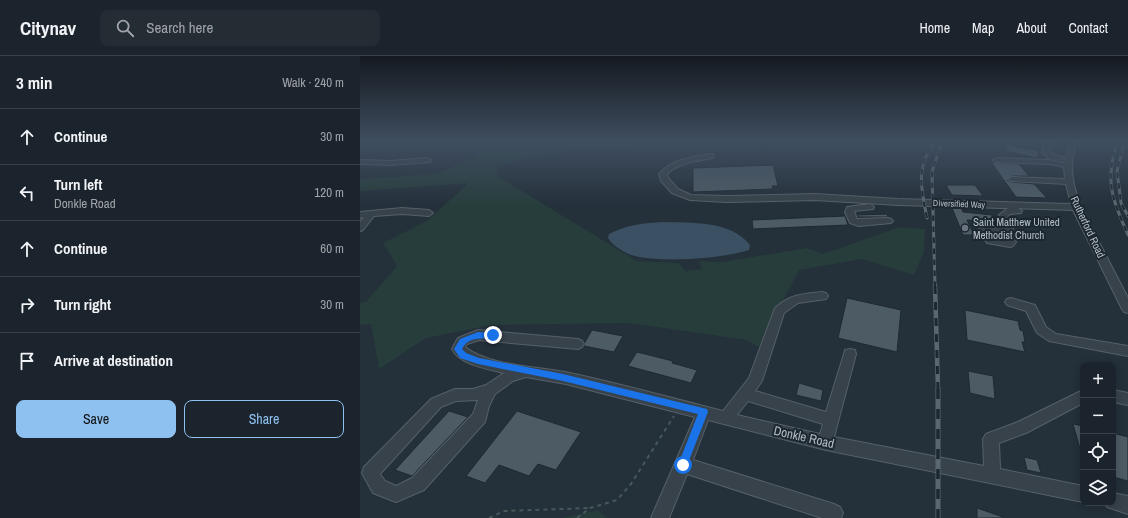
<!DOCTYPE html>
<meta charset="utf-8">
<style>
:root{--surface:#1b242c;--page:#242c34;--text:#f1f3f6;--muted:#a0a4a9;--line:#394148;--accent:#8ec0f0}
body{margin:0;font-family:"Archivo Narrow",sans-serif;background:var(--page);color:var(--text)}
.controls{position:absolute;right:12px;bottom:12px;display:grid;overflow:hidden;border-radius:8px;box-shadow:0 2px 10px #0003}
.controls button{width:36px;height:36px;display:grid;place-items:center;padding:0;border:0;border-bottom:1px solid var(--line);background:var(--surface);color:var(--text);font:20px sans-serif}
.stop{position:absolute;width:12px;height:12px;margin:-9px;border:3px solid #1a73e8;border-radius:50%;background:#fff}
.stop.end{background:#1a73e8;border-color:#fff;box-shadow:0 1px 4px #0008}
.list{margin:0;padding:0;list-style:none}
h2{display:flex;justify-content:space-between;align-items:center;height:52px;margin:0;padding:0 16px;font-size:17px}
h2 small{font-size:13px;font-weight:400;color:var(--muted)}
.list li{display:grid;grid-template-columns:26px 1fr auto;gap:12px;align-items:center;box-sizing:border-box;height:56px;padding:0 16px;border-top:1px solid var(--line)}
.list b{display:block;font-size:15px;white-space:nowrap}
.list p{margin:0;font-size:13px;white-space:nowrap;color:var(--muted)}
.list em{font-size:13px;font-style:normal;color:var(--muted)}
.actions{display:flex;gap:8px;padding:12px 16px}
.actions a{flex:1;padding:9px 0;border:1px solid var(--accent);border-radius:8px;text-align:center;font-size:14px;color:var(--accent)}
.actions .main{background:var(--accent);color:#111}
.icon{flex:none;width:22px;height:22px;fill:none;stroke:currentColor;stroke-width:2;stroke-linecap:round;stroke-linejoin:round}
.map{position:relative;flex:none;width:768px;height:462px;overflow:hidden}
header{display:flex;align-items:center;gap:24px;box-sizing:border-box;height:56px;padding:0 20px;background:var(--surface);border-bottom:1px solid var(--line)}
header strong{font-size:19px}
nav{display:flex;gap:22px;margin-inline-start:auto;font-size:14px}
.search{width:280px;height:36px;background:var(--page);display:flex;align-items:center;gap:10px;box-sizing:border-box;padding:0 14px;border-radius:8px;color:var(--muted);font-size:15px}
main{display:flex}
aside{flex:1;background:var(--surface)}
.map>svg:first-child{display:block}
</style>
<header>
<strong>Citynav</strong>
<div class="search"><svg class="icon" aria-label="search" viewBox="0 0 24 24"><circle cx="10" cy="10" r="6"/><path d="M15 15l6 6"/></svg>Search here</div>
<nav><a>Home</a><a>Map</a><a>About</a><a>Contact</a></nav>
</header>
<main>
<aside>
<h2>3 min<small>Walk · 240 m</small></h2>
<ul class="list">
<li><svg class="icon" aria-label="ahead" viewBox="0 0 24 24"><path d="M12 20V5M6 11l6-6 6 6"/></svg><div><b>Continue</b></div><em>30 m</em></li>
<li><svg class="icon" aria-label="left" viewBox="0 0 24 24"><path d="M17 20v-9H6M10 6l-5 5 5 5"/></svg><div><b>Turn left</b><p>Donkle Road</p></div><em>120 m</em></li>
<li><svg class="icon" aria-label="ahead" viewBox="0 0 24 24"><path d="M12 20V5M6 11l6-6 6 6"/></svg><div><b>Continue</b></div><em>60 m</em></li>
<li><svg class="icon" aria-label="right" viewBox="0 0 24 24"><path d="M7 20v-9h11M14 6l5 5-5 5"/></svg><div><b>Turn right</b></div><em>30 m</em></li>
<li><svg class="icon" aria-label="arrive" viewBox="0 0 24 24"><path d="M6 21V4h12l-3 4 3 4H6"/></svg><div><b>Arrive at destination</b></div></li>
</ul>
<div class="actions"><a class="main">Save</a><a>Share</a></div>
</aside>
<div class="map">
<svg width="768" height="462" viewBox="0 0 768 462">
<rect width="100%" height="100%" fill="#24303a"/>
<g fill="#273d3c">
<path d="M108,85H449L219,92L136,110L139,121L277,205L318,207L326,215L342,213L339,205L362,206L447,192L463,198L540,171L565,173L564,196L554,219L502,203L439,214L399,291L387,284L269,267L131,269L66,282L19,313L11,268L0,269V247L6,246L37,210L23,187L67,165L109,127L0,135V123L76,118L113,102L119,91Z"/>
<path d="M238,454L247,462H202Z"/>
</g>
<path fill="#3b5062" d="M303,166C330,167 371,164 390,189L389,194C360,203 309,206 279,201C267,199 254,191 248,182L249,178C266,169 284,167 303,166Z"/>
<g fill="#4d5b65" stroke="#1f2931">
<path d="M647,89L679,95L677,102L645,95Z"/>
<path d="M631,106L659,108L669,120H652L647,124L652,126L674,128L687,142L656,141Z"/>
<path d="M413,109L418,130H412L413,133L333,136V112Z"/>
<path d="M586,129H615L623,140L592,139Z"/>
<path d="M592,152H601L603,156L632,159L636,165L607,164L614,179H603Z"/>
<path d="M527,158L528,161H498L497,159Z"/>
<path d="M485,160L488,169L393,173L392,164Z"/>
<path d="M487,242L541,254L537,296L478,282Z"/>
<path d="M605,254L658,265L660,274L663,275L665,286H662L665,296L607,284Z"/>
<path d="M232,274L263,280L254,296L224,290L225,286Z"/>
<path d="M277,296L313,305L312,307L337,314L331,327L268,310Z"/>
<path d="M608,315L633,320L635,343L610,337Z"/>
<path d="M439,327L463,334L461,345L436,339Z"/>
<path d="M89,355L108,361L52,420L35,414Z"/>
<path d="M157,355L221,376L196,414L178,408L169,420L139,409L125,427L106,420Z"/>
<path d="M713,368L723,370V396H721Z"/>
<path d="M753,377L768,381V425L753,421Z"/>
<path d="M664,401L677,404L681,417L667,414Z"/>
<path d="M617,452L643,461V462H617Z"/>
</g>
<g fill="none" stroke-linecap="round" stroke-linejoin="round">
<defs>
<g id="minor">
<path d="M684,85H690L689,94L695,99L705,102L711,85H717C702,122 724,158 741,190C750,207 759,225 768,242V257L764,256L762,253L713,154L538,149L455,144L367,146L330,144L312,137L301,125L299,118C312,103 332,101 350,98H353V102C336,105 320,106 307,118L308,122L318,133L331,139L367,140L455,138L538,143L711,148L706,128L652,125L648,123L652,121L705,123L704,111L690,108L637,106L633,104L637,102L690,104L704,107V106L689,103L682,97Z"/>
<path d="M67,102L71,104L70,106L31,109L0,108V104L31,105Z"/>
<path d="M510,148L514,151L513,153L494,155L497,163L528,162L531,163L533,165L531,167L499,170L490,167L485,156L487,151Z"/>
<path d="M42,152L69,154L73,157L69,160L42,158L14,160L3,174L0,175V166L4,161L0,162V156Z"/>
<path d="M648,152H658L662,155L661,157L650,158L648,160L653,173L651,175L656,186L653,190L650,191L627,187L619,173L624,170L643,172L639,159ZM630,176L642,178L645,184L634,183Z"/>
<path d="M462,236L466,237L468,240L466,243L438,247L424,257L402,325L395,335L466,356L484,298L485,294L490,293L495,294L496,298L474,381L624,410L623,383L626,378L658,366L723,334V347L666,377L639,387L640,413L723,430V446L466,394L348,364L333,404L474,448L480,451L483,457L481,462H462L327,418L309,462H291L335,361L206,328L166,321L153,325L135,338L129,350L125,366L64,434L36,446L13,437L2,417L4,411L71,343L95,333H113L126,329L144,317C128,313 100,309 92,293L98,282L118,274L218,283L222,285L224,288L222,291L218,293L119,284L107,288L105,291C130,310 175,310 205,316C258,327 311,342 363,355L389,322L415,252C431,238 442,238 462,236ZM118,344L113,358L52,422L36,430L25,425L20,418L81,351L96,345ZM388,345L463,368L460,378L377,359Z"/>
<path d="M651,242L675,249L686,271L696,278L768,290V300L689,285L677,277L666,255L647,249L645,246L647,243Z"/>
<path d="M753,334L768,337V349L753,346Z"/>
<path d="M753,437L768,440V458L747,451L745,447H753Z"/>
</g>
</defs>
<use href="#minor" stroke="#566068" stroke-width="2"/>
<g stroke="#465959" stroke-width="2" stroke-dasharray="4 4" stroke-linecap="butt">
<path d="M129,462L144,455L230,452"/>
<path d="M217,462L230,452L257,444L271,428L314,360"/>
</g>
<use href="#minor" fill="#38424a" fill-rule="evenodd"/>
<defs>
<g id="rail-far2">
<path d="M758,85C744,124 752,142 768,179"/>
<path d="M766,85L764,87L757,115L761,147L768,160"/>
<path d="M567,162C561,132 555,110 576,85"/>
<path d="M575,231L572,116L582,85"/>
</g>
<path id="rail-far1" d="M575,230L578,334"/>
<path id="rail" d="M578,333V462"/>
</defs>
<use href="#rail-far2" stroke="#5a6771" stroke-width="3"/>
<use href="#rail-far1" stroke="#5a6771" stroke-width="4.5"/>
<use href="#rail" stroke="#5a6771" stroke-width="5"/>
<use href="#rail-far2" stroke="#1d272f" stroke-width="2" stroke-dasharray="5.5" stroke-linecap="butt"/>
<use href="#rail-far1" stroke="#1d272f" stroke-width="3" stroke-dasharray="8" stroke-linecap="butt"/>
<use href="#rail" stroke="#1d272f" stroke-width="3.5" stroke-dasharray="10" stroke-linecap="butt"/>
</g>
<linearGradient id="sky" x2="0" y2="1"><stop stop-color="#141a20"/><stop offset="0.57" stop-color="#3f4e60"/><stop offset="1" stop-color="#3f4e60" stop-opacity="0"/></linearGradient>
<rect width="768" height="150" fill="url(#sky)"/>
<path fill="#1a73e8" d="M118,276L133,277L137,279C129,287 111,276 102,293L106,297L119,302L203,318L347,353L348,356L326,412L323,413L320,412L318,409L338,358L203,325L118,308L100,302L94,293L100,283Z"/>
<circle fill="#6b7280" stroke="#1d272f" stroke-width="1.5" cx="605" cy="172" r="4"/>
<g text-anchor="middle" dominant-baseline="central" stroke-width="4" stroke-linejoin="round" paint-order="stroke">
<g font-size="9" fill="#b3bdc6" stroke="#1d272f">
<text transform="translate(599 148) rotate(2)">Diversified Way</text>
</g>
<g font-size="11" fill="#b3bdc6" stroke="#1d272f" text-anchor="start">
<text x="613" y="166">Saint Matthew United<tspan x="613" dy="13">Methodist Church</tspan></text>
</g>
<g font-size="11" fill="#b3bdc6" stroke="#1d272f">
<text transform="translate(728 171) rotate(65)">Rutherford Road</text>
</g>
<g font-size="13" fill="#b3bdc6" stroke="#1d272f">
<text transform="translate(444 381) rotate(13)">Donkle Road</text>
</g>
</g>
</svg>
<div class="controls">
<button>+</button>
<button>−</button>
<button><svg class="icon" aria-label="locate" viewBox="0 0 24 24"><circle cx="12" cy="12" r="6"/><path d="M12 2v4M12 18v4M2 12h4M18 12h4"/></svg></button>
<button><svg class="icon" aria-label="layers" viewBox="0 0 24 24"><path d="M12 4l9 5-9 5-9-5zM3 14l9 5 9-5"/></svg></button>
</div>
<div class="stop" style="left:323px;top:409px"></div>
<div class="stop end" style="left:133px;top:279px"></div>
</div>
</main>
